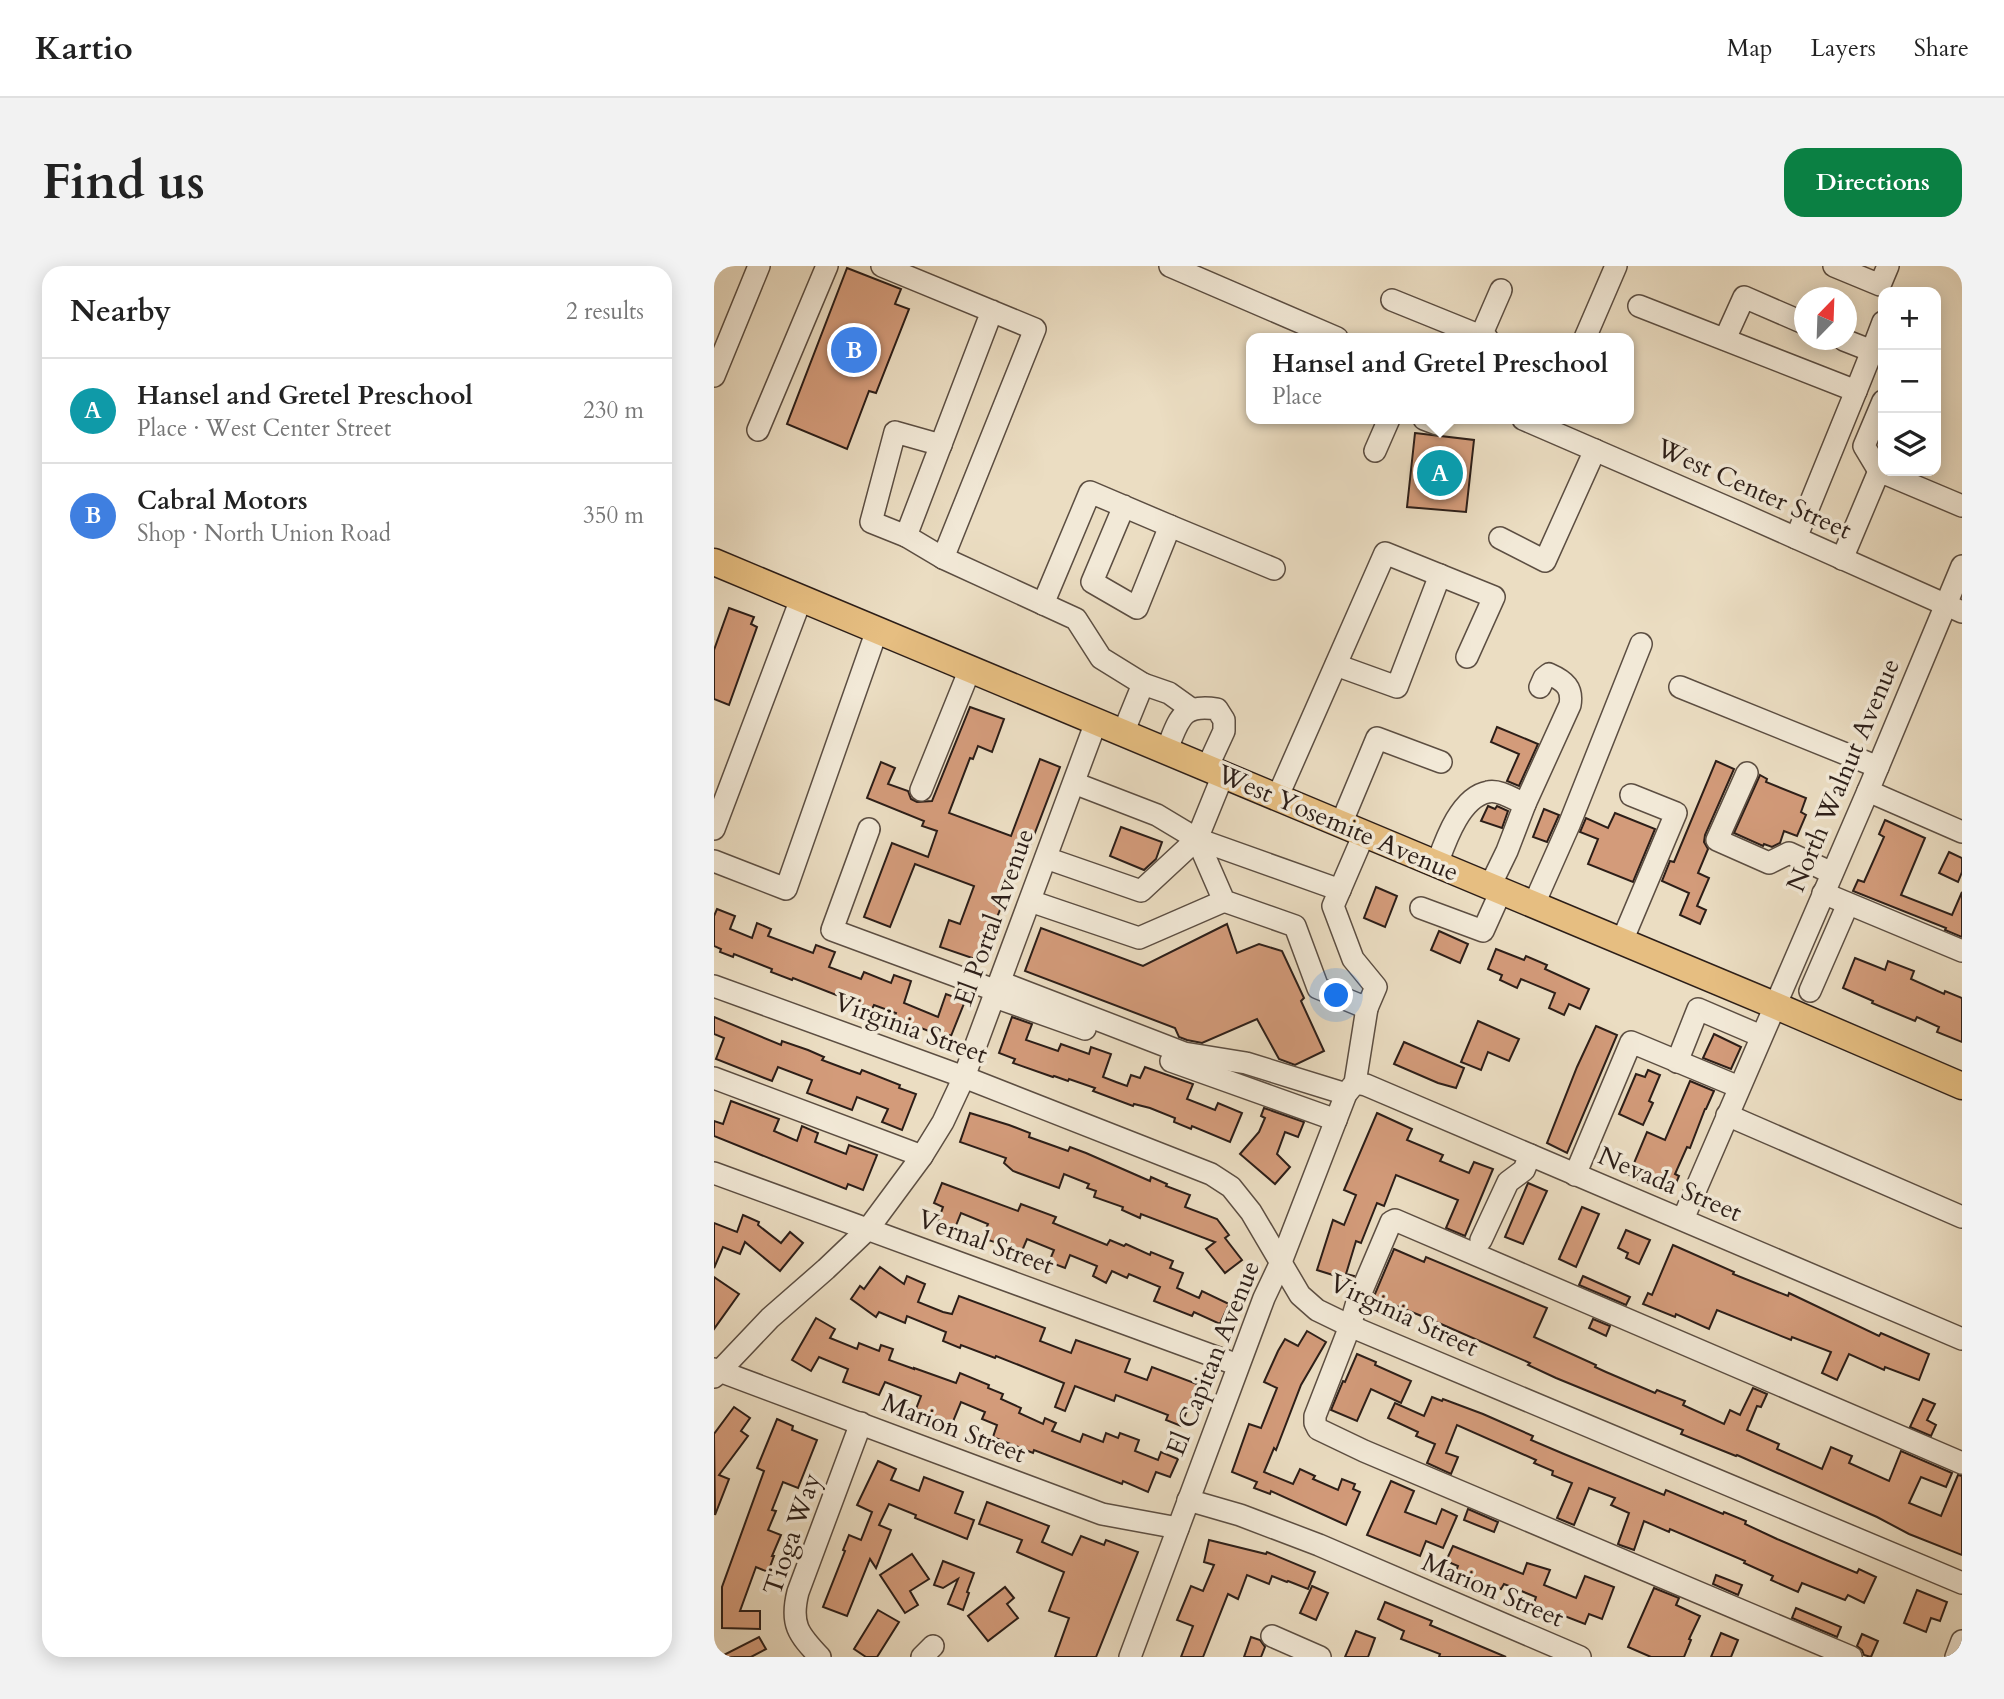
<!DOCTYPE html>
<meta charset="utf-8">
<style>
:root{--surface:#fff;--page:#f2f2f2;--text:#222;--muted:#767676;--line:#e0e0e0;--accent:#0b8043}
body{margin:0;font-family:Cardo,serif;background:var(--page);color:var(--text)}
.controls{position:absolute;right:21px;top:21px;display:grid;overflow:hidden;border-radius:14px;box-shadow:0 4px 18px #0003}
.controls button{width:63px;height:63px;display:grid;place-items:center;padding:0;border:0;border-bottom:2px solid var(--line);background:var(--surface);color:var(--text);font:35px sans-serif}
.compass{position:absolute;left:1080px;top:21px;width:63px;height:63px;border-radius:50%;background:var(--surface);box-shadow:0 4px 18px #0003;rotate:23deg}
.you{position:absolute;left:623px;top:730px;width:24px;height:24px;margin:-18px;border:5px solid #fff;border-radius:50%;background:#1a73e8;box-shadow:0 0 0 10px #1a73e833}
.badge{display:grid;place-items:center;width:46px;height:46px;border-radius:50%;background:var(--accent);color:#fff;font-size:23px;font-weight:700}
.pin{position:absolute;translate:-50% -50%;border:4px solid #fff;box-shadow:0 2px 7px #0006}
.popup{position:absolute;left:532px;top:67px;width:388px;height:91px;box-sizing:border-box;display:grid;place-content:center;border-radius:14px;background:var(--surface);filter:drop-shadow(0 2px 5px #0005);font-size:23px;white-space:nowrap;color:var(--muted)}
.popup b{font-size:26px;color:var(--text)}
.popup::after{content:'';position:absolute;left:50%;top:100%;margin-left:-14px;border:14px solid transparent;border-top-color:var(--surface)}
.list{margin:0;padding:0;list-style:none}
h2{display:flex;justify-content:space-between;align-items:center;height:91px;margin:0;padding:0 28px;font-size:30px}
h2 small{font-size:23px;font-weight:400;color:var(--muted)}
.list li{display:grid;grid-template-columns:46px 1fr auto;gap:21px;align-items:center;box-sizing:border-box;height:105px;padding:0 28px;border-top:2px solid var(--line)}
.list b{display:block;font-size:26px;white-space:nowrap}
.list p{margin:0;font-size:23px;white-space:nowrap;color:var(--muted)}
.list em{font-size:23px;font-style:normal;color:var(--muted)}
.icon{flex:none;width:38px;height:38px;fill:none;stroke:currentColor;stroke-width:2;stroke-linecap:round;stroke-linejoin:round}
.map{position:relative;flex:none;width:1248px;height:1391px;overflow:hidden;border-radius:21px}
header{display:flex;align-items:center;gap:42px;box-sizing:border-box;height:98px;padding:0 35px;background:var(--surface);border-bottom:2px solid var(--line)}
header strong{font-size:33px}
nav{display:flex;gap:38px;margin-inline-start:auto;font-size:24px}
.intro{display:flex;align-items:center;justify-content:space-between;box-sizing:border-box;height:168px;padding:0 42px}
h1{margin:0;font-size:49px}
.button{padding:18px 32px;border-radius:21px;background:var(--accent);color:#fff;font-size:24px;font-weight:700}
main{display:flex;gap:42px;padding:0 42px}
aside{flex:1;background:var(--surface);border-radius:21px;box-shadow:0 4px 18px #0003}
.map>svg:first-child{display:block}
</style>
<header>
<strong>Kartio</strong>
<nav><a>Map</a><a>Layers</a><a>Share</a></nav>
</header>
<div class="intro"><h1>Find us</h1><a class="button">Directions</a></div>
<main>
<aside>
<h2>Nearby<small>2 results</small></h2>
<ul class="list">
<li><span class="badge" style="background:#0f9aa8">A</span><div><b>Hansel and Gretel Preschool</b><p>Place · West Center Street</p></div><em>230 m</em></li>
<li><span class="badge" style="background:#3f7fe0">B</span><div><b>Cabral Motors</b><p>Shop · North Union Road</p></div><em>350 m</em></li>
</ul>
</aside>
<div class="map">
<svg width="1248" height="1391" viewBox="0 0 1248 1391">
<rect width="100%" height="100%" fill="#ebddc2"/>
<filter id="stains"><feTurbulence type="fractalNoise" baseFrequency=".00286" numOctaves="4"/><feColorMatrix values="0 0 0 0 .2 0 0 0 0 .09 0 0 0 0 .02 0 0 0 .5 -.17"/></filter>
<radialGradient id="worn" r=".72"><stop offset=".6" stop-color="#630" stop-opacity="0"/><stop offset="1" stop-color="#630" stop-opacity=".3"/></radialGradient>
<g fill="#d39b7a" stroke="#2c1e18" stroke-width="2">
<path d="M133,2L187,23L181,38L195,43L162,127L155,125L133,183L73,158Z"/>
<path d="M701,167L760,174L752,246L693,241Z"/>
<path d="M15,342L40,351L37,358L43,361L15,439L0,433V384Z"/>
<path d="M256,441L290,453L278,486L264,480L259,493L256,492L235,547L297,570L326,493L346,501L309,598L297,594L281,639L287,641L280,659L274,657L261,693L226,681L235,654L246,658L260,620L201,598L176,661L150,651L178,577L214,591L223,565L208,560L210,555L153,532L167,496L181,502L174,518L194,525L197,533L203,536L218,535Z"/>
<path d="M783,461L824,478L805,520L793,515L805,488L777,476Z"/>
<path d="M1002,495L1020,503L991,569L990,576L994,583L984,607L995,612L983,640L992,644L986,658L966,649L975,627L948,615L956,595L960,596Z"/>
<path d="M1046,509L1053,513L1052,516L1092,532L1087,546L1092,549L1083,570L1070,565L1066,577L1058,581L1050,578L1049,580L1020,567Z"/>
<path d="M774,540L781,543L783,540L794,545L788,562L767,555Z"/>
<path d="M830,543L845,549L833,576L819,571Z"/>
<path d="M901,547L941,563L919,616L874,598L884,573L866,566L872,552L894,562Z"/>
<path d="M1171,554L1211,572L1187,629L1238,649L1248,626V671L1231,664L1232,662L1139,625L1144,614L1150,616L1170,571L1165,568Z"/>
<path d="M407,561L448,576L442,593L430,604L396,590Z"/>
<path d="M1235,586L1248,592V606L1244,616L1225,607Z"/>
<path d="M662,621L683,630L671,661L650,652Z"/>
<path d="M3,643L21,650L16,663L38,672L43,657L57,663L54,670L99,687L102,679L121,686L115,701L147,713L150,706L177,717L180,709L197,715L190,737L224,751L232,728L251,735L237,770L221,763L220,767L180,752L182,747L160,739L158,743L79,712L78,714L57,706L58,703L20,688L19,691L6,686L7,683L0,680V650Z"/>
<path d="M513,658L523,687L545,678L568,685L590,732L587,735L610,785L581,799L565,793L543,753L488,777L473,774L465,771L461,762L311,705L327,662L429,700Z"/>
<path d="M725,665L754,678L746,697L717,684Z"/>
<path d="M782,683L810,694L812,690L833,699L831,703L875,723L866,743L855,738L850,749L835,742L841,727L807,713L803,722L786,714L788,709L774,703Z"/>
<path d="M1141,692L1171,704L1174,695L1200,705L1197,713L1230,728L1231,725L1248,732V776L1223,766L1225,761L1203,751L1201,755L1158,737L1159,735L1129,722Z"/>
<path d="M0,751L67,779L68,775L94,784L110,791L108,794L132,803L146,808L148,804L186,819L185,822L202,828L188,864L168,856L174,843L143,831L138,844L93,827L98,814L64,801L58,815L2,793L10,772L0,768Z"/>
<path d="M298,751L318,758L312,774L344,785L347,778L375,788L377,781L397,788L389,811L402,816L413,820L417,809L426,812L431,801L479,818L473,833L501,844L504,837L528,847L516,876L478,860L477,863L460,856L461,852L436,842L420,838L419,840L379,825L381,822L355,813L354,815L340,810L339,811L299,797L301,793L285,787Z"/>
<path d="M764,755L805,773L795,795L774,786L767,804L747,796Z"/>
<path d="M882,760L903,769L853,887L833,877L863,801Z"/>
<path d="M1000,768L1027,781L1017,803L989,792Z"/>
<path d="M690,776L750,802L742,822L724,817L680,798Z"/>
<path d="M934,804L946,809L935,835L939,837L929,859L905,848L922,808L931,811Z"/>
<path d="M976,815L1000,825L992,843H991L976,882L973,881L961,908L965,910L960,922L930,910L927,915L915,909L933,866L951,874Z"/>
<path d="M17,835L65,853L60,865L83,875L88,860L104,867L101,876L132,888L135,879L163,889L149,924L134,918L132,923L0,870V855L9,858Z"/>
<path d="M550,842L590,856L584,871L571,866L563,888L576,901L561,918L526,888L545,866L551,852L547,850Z"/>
<path d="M256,847L295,859L316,867L315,871L354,885L356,881L372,887L436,915L437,911L453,918L452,920L476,929L471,941L503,953L515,969L511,972L528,994L511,1007L492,983L501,976L427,948L426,952L408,944L409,941L380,931L382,925L373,922L375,918L350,908L345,922L299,905L290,897L292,892L246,876Z"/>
<path d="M663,847L698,863L693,874L729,889L726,895L755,907L760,896L779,903L751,970L732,962L744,934L682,909L670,940L663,937L647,977L642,975L632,1008L640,1010L635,1022L620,1017L622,1010L603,1004L619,954L630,959L642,929L630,924Z"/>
<path d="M228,917L304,945L307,938L342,951L339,957L393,979L396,974L410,980L412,978L436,989L437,986L459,995L456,1002L469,1007L463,1022L485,1032L488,1025L515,1038L506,1058L480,1046L478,1050L440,1035L446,1021L415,1008L413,1012L398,1005L392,1017L379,1010L383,1000L356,989L351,1002L335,996L340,984L313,973L308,985L268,972L274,958L247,947L241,962L224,955L229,941L220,937Z"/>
<path d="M814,917L833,925L809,978L791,971Z"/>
<path d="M868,941L885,948L862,1001L845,993Z"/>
<path d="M29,949L45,956L44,959L67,977L76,966L89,977L66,1005L31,976L26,988L9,981L0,1002V957L23,966Z"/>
<path d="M912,964L936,974L925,998L912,992L914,987L904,982Z"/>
<path d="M959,979L1020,1006L1019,1008L1074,1030L1075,1027L1165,1070L1167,1067L1215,1088L1205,1114L1171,1101L1170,1104L1135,1088L1123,1114L1108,1107L1117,1086L1078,1071L1077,1074L1003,1044L995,1063L962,1048L961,1051L929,1038L934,1027L938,1029Z"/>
<path d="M680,983L710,996L712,991L833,1042L820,1071L882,1099L881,1101L892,1106L941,1127L943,1124L971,1135L969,1139L1010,1158L1016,1144L1026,1149L1039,1122L1053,1128L1047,1141L1043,1140L1033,1164L1065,1178L1063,1183L1108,1203L1117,1181L1138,1190L1135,1197L1175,1215L1187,1185L1238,1207L1232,1221L1207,1211L1195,1237L1227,1250L1244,1209L1248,1210V1289L1195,1268L1163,1251L1023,1189L1022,1190L967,1168L969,1164L842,1112L814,1099L816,1097L727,1058L671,1035L669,1040L658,1035Z"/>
<path d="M166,1001L190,1018L193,1010L211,1018L204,1036L229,1046L238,1048L245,1030L331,1062L326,1075L357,1087L362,1074L416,1093L411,1106L433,1114L438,1101L483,1118L467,1160L452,1154L454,1149L402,1129L400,1135L361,1120L351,1145L341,1141L350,1117L282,1090L281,1092L247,1079L246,1082L229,1075L232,1066L193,1050L191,1057L165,1046L162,1051L137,1033L146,1020L150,1023Z"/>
<path d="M869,1010L916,1031L912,1039L865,1019Z"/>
<path d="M0,1011L25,1028L0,1063Z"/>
<path d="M102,1052L121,1063L116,1072L143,1083L145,1077L165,1085L167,1079L179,1083L175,1094L200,1103V1102L242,1117L246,1107L275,1119L274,1122L289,1128L287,1133L307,1142L305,1147L329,1158L331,1152L342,1157L338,1165L366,1176L369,1168L389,1176L392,1167L404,1172L406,1167L425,1174L421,1185L444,1194L447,1186L464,1193L456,1211L442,1206L434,1226L409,1215L408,1218L320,1184L319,1187L279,1171L283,1159L268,1153L271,1146L247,1136L238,1158L202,1143L207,1130L171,1116L165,1129L129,1116L134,1103L105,1091L97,1105L78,1094Z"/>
<path d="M879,1053L896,1060L892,1070L875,1062Z"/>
<path d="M593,1065L612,1076L587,1119L562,1184L560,1182L550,1206L579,1218L586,1203L601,1210L599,1213L624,1224L628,1213L641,1218L639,1223L646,1226L632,1259L557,1225L556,1228L540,1222L543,1216L518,1206L535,1158L547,1162L563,1122L550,1116L564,1085L571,1073L584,1080Z"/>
<path d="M643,1088L662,1096L661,1099L697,1115L687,1137L657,1123L643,1155L617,1144L629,1115L631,1116Z"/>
<path d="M718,1131L728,1135L729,1133L769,1148L819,1170L817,1174L850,1188L950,1229L952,1224L1009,1248L1010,1246L1032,1255L1031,1258L1063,1273L1112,1294L1143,1307L1145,1303L1162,1311L1150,1337L1134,1329L1131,1334L1088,1317L1084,1326L1057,1314L1059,1310L1030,1297L1031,1295L956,1263L955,1266L930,1255L920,1284L906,1279L904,1278L915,1247L897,1239L901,1232L875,1222L860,1259L843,1252L858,1217L838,1209L839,1205L820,1197L822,1194L743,1159L732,1187L744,1191L737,1208L713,1197L721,1178L702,1170L704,1166L674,1152L681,1137L710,1150Z"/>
<path d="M1209,1133L1221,1138L1213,1154L1222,1159L1217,1170L1196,1161Z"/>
<path d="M20,1141L36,1152L27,1165L34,1170L5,1209L15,1213L1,1249L0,1168Z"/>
<path d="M63,1153L79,1160L78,1164L103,1174L84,1222L69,1216L58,1244L62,1245L54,1264L67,1269L58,1290H60L54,1306L42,1301L26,1345H46V1363L8,1362V1321L50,1205L43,1202Z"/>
<path d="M164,1195L182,1203L177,1214L205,1225L210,1211L249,1226L241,1247L260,1254L253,1273L201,1252L202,1249L175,1238L165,1259L177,1264L162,1302L156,1293L133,1350L109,1341L131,1285L129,1284L135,1269L147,1274L158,1246L143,1239Z"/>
<path d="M677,1215L700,1225L691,1246L722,1258L728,1243L743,1250L729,1282L712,1275L706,1290L653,1269Z"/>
<path d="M273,1236L335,1260L328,1276L358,1289L367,1270L390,1279L392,1274L424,1286L382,1391H341L355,1352L335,1345L350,1306L303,1286L308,1274L265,1258Z"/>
<path d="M754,1243L784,1256L780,1266L750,1254Z"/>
<path d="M495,1274L552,1288L553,1286L601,1306L594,1323L574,1315L573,1316L558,1310L555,1318L533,1309L524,1333L514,1328L489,1391H467L479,1360L463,1354L477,1320L489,1325L500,1299L490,1296Z"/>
<path d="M739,1280L809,1308L813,1297L836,1304L830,1319L862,1332L871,1310L900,1321L888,1353L875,1348L871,1358L848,1349L847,1351L819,1340L822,1331L790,1318L787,1323L742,1305L744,1300L732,1295Z"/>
<path d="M198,1288L215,1313L196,1325L204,1339L191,1347L166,1309Z"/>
<path d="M229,1295L260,1307L253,1326L255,1327L249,1344L234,1338L244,1313L229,1322L220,1319Z"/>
<path d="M1002,1309L1028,1319L1024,1329L999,1318Z"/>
<path d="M598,1320L614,1327L602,1354L586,1347Z"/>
<path d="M291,1321L300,1332L293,1338L304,1352L274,1375L254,1350Z"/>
<path d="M940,1322L965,1332L962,1339L986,1350L975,1373L977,1374L970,1391H937L914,1381Z"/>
<path d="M1203,1324L1233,1336L1226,1355L1217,1352L1212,1366L1190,1357Z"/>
<path d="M671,1336L718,1355L716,1359L792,1391H725L726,1388L687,1373L690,1365L664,1353Z"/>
<path d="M1082,1342L1127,1361L1123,1371L1078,1352Z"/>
<path d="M164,1344L185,1356L163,1391H152L140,1383Z"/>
<path d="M642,1365L661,1372L654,1391H631Z"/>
<path d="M1007,1367L1024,1374L1017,1391H997Z"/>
<path d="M1148,1368L1164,1375L1157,1391L1150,1389L1148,1384L1143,1380Z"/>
<path d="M45,1371L52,1383L37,1391H6Z"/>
<path d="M537,1371L546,1374L551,1381L547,1391H530Z"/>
</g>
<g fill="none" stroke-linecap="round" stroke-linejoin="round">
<defs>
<g id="minor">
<path d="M168,0L321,63L229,292L192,270L278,45"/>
<path d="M456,0L623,72"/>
<path d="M1120,0L1166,19L1174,0"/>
<path d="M678,34L767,70"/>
<path d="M925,40L1142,125L1082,272"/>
<path d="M773,72L767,70L787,24"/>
<path d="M871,72L902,0"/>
<path d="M1011,73L1030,31L1090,57"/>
<path d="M1130,74L1158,85L1169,56"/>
<path d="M0,110L45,0"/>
<path d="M1142,125L1158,85"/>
<path d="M710,153L723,158L726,153"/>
<path d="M809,153L1026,247L1248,346"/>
<path d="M44,164L113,0"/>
<path d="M661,185L675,153"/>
<path d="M1165,205L1150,180L1169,135"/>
<path d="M456,260L560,303"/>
<path d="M192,270L157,256L181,166L227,179"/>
<path d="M786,272L831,295L881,184"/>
<path d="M229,292L362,353L387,392L429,418L409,467"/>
<path d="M1128,293L1165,205L1248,240"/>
<path d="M329,338L376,226L456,260L423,342L378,316L410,240"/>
<path d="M622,399L683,421L726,309"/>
<path d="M429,418L455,427L476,442"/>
<path d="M966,421L1164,501"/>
<path d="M452,485C465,456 465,437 503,443L510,454V465L493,502"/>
<path d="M1033,507L1003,574L1055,597L1075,587L1118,607"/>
<path d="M509,509L483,573L510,635L581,660L604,722L653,742L662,721L639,693L619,640L650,568"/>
<path d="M360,517L443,549L483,573L626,624"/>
<path d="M207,524L256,403"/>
<path d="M1154,525L1248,566"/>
<path d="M563,532L671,287L780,331L753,391"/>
<path d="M627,558L663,472L727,496"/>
<path d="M0,563L87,333"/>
<path d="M155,563L118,664L283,725"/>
<path d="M332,592L427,625L483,573"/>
<path d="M0,595L72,623L163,364"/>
<path d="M723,598C731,576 746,531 774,526C785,523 801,534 811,538"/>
<path d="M776,620L793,585L811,538L856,439C859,422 851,415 835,408L830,412L826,421"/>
<path d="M1109,627L1248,685"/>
<path d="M316,635L425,672L510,635"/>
<path d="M820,638L855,559L927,378"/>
<path d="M707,642L769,665L787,625"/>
<path d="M908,675L962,547L917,529"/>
<path d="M286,716L470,787L532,797L632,828"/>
<path d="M0,720L250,811L497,908L517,921L537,946L586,1029L603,1044L636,1060L1248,1317"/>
<path d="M1096,725L1134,638"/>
<path d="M281,731L371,763"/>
<path d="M457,795L622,854"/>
<path d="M963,796L984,743L1047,770"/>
<path d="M0,812L208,890"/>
<path d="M641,817L652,819L1248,1073"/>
<path d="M1013,849L1248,951"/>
<path d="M0,907L524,1099"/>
<path d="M861,909L917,776L1025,821"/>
<path d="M969,953L1154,525L1248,300"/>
<path d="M767,974L794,916L810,904L816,889"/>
<path d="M0,1103L388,1248L464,1262"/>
<path d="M0,1111L56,1052L112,1003L154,963L208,890L229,856L250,811L382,456"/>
<path d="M474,1234L526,1249L605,1279L866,1391"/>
<path d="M558,1370L606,1391"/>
<path d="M106,1391C84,1368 76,1358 84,1326L147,1157"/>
<path d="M208,1391L219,1380"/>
<path d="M416,1391L550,1032L567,996L632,828L641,817L653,742"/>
<path d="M1137,1391L650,1185L604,1163L601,1157V1150L636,1060L643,1036L677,956L681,954L1248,1197"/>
<path d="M1242,1391L1248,1375"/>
</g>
<path id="major" d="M0,296L1060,739L1248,820"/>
</defs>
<use href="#minor" stroke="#5c4e42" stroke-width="24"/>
<use href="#major" stroke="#2c1e18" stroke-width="29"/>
<use href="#minor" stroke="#f2e9d7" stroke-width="21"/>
<use href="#major" stroke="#e6be81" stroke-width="26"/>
</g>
<g text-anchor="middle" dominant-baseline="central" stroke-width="7" stroke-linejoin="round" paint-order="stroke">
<g font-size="26" fill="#2c1e18" stroke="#f2e9d7">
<text transform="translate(1040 223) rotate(24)">West Center Street</text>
<text transform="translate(1129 509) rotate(-67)">North Walnut Avenue</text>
<text transform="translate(624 557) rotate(23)">West Yosemite Avenue</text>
<text transform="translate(280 651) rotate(-70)">El Portal Avenue</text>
<text transform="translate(197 762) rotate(20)">Virginia Street</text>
<text transform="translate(956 918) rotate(23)">Nevada Street</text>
<text transform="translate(272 976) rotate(20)">Vernal Street</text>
<text transform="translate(690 1049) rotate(25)">Virginia Street</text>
<text transform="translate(499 1092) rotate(-68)">El Capitan Avenue</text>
<text transform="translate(240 1162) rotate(21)">Marion Street</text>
<text transform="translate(78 1268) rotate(-71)">Tioga Way</text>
<text transform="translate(779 1324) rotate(23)">Marion Street</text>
</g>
</g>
<rect width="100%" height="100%" filter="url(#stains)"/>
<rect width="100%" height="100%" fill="url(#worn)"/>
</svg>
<div class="controls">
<button>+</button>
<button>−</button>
<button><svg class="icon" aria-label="layers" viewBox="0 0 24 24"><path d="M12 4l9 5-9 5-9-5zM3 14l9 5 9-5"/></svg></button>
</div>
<svg class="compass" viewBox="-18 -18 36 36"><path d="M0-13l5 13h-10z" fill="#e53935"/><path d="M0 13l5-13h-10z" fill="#767676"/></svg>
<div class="you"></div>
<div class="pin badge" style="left:726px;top:207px;background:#0f9aa8">A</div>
<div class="popup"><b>Hansel and Gretel Preschool</b>Place</div>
<div class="pin badge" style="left:140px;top:84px;background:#3f7fe0">B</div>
</div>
</main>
